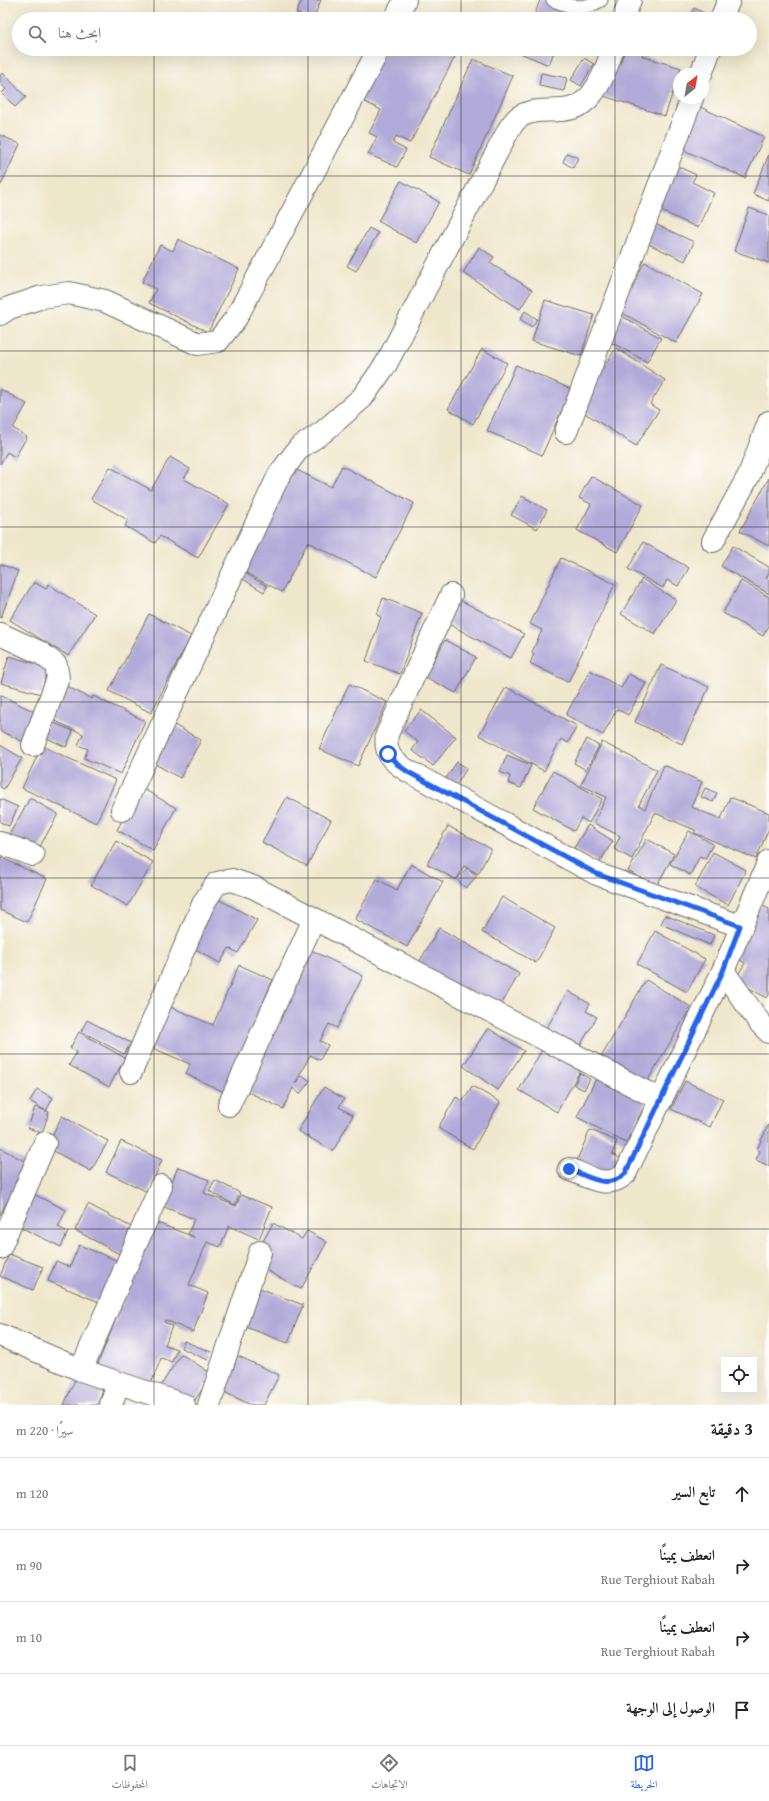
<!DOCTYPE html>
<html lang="ar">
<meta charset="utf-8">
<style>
:root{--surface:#fff;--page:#f2f2f2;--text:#222;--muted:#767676;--line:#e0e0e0;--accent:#2563eb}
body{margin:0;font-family:"Gentium Book Plus",Amiri,serif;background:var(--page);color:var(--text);direction:rtl}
.controls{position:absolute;right:12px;bottom:12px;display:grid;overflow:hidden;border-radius:0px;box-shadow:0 4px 16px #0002}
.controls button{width:36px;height:36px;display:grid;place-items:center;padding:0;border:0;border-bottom:1px solid var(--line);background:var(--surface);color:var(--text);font:20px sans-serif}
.compass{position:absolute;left:673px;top:68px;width:36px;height:36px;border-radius:50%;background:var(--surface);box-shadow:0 4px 16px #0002;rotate:31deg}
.stop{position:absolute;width:12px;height:12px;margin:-9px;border:3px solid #2563eb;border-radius:50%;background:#fff}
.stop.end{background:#2563eb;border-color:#fff;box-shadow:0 1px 4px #0008}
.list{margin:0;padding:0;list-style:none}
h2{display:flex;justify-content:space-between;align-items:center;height:52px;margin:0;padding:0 16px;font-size:17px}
h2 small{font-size:13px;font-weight:400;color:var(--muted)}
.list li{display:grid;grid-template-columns:26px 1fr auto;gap:12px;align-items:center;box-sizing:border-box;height:72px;padding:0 16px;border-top:1px solid var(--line)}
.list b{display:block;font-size:15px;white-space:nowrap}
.list p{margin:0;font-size:13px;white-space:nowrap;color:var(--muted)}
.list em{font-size:13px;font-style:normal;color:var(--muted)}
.icon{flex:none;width:22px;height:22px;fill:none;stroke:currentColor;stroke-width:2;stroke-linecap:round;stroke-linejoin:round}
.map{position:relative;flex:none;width:769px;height:1405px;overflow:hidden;direction:ltr}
.search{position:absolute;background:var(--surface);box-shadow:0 4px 16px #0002;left:12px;right:12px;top:12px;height:44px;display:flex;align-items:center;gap:10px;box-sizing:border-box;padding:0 14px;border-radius:22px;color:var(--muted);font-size:15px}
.sheet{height:340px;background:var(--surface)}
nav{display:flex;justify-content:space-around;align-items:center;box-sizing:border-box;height:56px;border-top:1px solid var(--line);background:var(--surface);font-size:11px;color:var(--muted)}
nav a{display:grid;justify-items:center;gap:2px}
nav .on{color:var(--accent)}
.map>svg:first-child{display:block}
</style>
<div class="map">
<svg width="769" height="1405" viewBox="0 0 769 1405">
<rect width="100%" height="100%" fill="#fdfcf7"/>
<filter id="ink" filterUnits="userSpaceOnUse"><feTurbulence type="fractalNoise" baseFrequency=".025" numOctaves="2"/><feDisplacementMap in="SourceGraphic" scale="8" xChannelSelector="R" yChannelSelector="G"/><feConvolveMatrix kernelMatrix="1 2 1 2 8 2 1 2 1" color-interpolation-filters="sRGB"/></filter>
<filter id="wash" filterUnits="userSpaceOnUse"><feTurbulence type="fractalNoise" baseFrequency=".012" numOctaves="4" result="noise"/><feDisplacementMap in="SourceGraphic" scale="16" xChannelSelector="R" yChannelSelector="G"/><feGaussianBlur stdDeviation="0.9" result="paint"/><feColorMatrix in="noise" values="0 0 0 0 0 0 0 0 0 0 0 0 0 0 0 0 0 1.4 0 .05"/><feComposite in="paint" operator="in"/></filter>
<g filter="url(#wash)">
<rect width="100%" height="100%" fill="#efe7cc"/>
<g id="blocks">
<g fill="#b2aad9">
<path d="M302,0H321L313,19L296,13Z"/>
<path d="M540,0H548L570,8L566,19H533Z"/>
<path d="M694,8L708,15L706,19H688Z"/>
<path d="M386,49H459L410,143L396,136L393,143L406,150L397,167L368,154L377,137L369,133L381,110L359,99Z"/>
<path d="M521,49H555L549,65L520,53Z"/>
<path d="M619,49H644L642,56L681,68L665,116L604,96Z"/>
<path d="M584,58L594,64L581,86L571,80Z"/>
<path d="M473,59L513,76L469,175L429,157Z"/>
<path d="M3,73L26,97L15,107L2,93L6,89L0,83V75Z"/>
<path d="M541,73L567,78L564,91L539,86Z"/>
<path d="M696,105L764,137L745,178L677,147Z"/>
<path d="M0,135L20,144L1,185L0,184Z"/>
<path d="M567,153L578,158L573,168L563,162Z"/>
<path d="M769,154V201L753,194Z"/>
<path d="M675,165L696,175L692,182L714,193L698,228L655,208Z"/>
<path d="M401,181L439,202L416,243L378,221Z"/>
<path d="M749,208L769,215V263L734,251Z"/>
<path d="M651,222L694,242L685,261L642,241Z"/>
<path d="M369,228L378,233L356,271L347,266Z"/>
<path d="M178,239L239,269L208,332L149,303L156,289L142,282L160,245L173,251Z"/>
<path d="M479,247L494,257L490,263L532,290L520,309L463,273Z"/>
<path d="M645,262L703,294L676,343L617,310Z"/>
<path d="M545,300L594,315L581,356L532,341Z"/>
<path d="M525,311L537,319L532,327L520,319Z"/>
<path d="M618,314L661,338L647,362L605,339Z"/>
<path d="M616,348L665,380L650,404L659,410L636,446L577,408Z"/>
<path d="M482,349L507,363L473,424L448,409Z"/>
<path d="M516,365L571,389L542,455L487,431Z"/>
<path d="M0,389L27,404L13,428L27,437L15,457L7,452L0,464Z"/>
<path d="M170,457L190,469L184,479L229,504L198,558L160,536L155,543L125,526L128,520L91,499L110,467L151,490Z"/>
<path d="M342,466L414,503L376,577L308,542L282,592L241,570L293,468L331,487Z"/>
<path d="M591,476L643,505L617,552L577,530L591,504L579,498Z"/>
<path d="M769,478V546L740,531Z"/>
<path d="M522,496L547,510L537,529L511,515Z"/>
<path d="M643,542L689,568L678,586L667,580L663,588L628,569Z"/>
<path d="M733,546L769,567V573L766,578L769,580V594L721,566Z"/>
<path d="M561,558L615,584L568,682L530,663L534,654L532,652L542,630L530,624Z"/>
<path d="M0,564L18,571L1,618L0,617Z"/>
<path d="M244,573L267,586L264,592L241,578Z"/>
<path d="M642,579L676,600L655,634L621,614Z"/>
<path d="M741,581L769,597V626L763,636L723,613Z"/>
<path d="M34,582L46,589L48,584L95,614L68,656L10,620Z"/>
<path d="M383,598L422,613L400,674L366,661L381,617L377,615Z"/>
<path d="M460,600L524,634L511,658L447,623Z"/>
<path d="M149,614L191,636L151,713L109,691Z"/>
<path d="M445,640L476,657L456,693L425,677Z"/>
<path d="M9,656L48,667L41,694L1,683Z"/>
<path d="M661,665L709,687L682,744L635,722Z"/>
<path d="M590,670L621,688L629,674L646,683L628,715L617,709L603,735L566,715Z"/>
<path d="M349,684L387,702L358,766L319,749Z"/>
<path d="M64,685L92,699L93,696L145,721L121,774L84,758L88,749L78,745L83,734L49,718Z"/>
<path d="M506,687L577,726L568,743L561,739L544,771L479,735Z"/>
<path d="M0,695L37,713L24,742L0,731Z"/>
<path d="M421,710L456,737L433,766L412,750L418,742L404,731Z"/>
<path d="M47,720L73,731L66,747L40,735Z"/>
<path d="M169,722L201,740L180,778L148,760Z"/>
<path d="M587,739L599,746L586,770L574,763Z"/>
<path d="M602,742L657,770L639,805L645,809L664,765L702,782L691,807L721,819L730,797L769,813V828L756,859L695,833V830L655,813L632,859L614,849L620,836L594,823L606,797L581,785Z"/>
<path d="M0,745L22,758L4,789L0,787Z"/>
<path d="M42,746L116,780L96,823L22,788Z"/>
<path d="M507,755L531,765L521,788L508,783L510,776L500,772Z"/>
<path d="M457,762L467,768L456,785L446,778Z"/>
<path d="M553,771L602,799L589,823L581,818L574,831L533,808Z"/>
<path d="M140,787L176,808L153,850L117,830Z"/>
<path d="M705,788L717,793L713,802L701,797Z"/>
<path d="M287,797L331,820L307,866L262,842Z"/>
<path d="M30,798L58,814L38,850L9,835Z"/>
<path d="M0,799L18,807L9,826L0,822Z"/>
<path d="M588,825L613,841L599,863L574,848Z"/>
<path d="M448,826L491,849L478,874L464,866L457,879L467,868L477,876L466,888L457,880L427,864Z"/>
<path d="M689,831L713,844L705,859L700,856L690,875L670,864Z"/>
<path d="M647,839L674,854L656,887L628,871Z"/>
<path d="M116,841L153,862L128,906L91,885Z"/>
<path d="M713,852L746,870L728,905L695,887Z"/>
<path d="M0,857L47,879L27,922L0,910Z"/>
<path d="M411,864L443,882L407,947L355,919L377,879L397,890Z"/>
<path d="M502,897L555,928L536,963L482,932Z"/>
<path d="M216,898L257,920L238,953L229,948L220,963L190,946Z"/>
<path d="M761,905L769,909V995L767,998L735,980L745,963L732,955Z"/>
<path d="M665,915L714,935L710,945L661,924Z"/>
<path d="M439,928L519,974L497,1012L417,966Z"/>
<path d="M655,931L705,959L687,992L637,964Z"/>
<path d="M309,949L363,976L337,1028L329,1024L320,1041L328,1045L320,1060L310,1055L295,1084L302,1075L310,1081L300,1094L293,1088L283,1109L240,1088Z"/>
<path d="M239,965L273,980L224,1092L186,1074L190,1064L148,1046L166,1005L213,1025Z"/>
<path d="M646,980L691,1007L645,1085L600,1059Z"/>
<path d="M568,991L590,1004L586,1011L597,1017L578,1049L545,1031Z"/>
<path d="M87,1020L131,1043L124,1054L81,1031Z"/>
<path d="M488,1028L524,1051L498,1090L463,1066Z"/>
<path d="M79,1032L125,1058L109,1087L69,1065L77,1052L70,1048Z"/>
<path d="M542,1050L580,1071L557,1112L519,1090Z"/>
<path d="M600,1071L649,1097L626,1143L577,1117Z"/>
<path d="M580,1073L590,1079L584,1090L574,1085Z"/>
<path d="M685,1081L723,1099L710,1127L671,1109Z"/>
<path d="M472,1086L500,1102L473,1149L438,1128L456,1097L463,1101Z"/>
<path d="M324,1087L344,1099L339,1107L353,1115L333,1151L298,1131Z"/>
<path d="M37,1089L53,1098L46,1111L30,1101Z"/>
<path d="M35,1107L49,1112L42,1133L28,1128Z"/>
<path d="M62,1116L108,1141L91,1171L46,1147Z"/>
<path d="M769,1124V1166L756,1160L760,1151L757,1149Z"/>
<path d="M590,1130L617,1141L612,1154L624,1160L612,1179L574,1167Z"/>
<path d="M121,1141L162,1160L148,1192L106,1172Z"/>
<path d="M0,1148L28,1163L0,1215Z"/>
<path d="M178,1167L209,1180L204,1193L236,1206L241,1195L272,1207L259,1239L229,1226L220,1247L207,1242L189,1285L208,1293L193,1332L165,1320L164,1322L172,1326L165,1345L177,1349L172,1362L161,1358L149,1389L95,1371L155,1222L194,1237L188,1234L194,1219L162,1206Z"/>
<path d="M215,1180L240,1193L235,1205L209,1191Z"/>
<path d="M29,1192L66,1210L58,1227L68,1232L61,1247L14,1224Z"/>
<path d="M88,1204L137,1230L123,1256L75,1230Z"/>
<path d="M273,1223L302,1239L307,1231L327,1242L301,1289L264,1269L271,1256L259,1249Z"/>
<path d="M79,1245L121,1262L104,1304L48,1281L56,1261L70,1267Z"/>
<path d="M9,1254L43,1267L33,1290L0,1276Z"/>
<path d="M257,1287L303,1305L288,1343L243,1326Z"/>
<path d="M184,1341L211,1352L208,1360L181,1348Z"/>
<path d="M181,1354L212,1374L192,1405L160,1387Z"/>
<path d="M234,1354L279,1375L264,1405H251L218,1389Z"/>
<path d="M77,1375L104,1387L97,1405H64Z"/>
</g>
</g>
</g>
<g filter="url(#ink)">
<use href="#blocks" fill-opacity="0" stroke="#706d63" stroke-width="1"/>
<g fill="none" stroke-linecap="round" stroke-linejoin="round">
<defs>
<path id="lane" d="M553,0C571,7 583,11 601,0"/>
<g id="street">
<path d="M395,19L405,0"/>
<path d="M623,19L630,0"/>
<path d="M721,19L729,0"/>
<path d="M701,74L710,49"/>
<path d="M0,314L9,308L42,297L69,293L105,301L198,344L218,341L236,318L379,49"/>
<path d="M566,432L692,98"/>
<path d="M713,541L749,475L769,422"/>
<path d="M451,595L387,734C384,754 392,761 408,771L597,874L740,926"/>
<path d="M0,634L41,653L56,665L58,678L33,745"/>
<path d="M122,810L279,475L299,448L323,432L362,398L386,364L509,129C512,125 515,120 519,117C543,102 570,122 592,94C603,80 607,65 613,49"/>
<path d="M0,843L33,855"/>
<path d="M723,971L760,1023L769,1032"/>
<path d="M131,1072L204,902L217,883L232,880L253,887L661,1100"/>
<path d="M229,1105L314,919"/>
<path d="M569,1169C589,1177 607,1190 625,1174L723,971L769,861"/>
<path d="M0,1248L45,1143"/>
<path d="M0,1335L81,1370L184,1405"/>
<path d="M81,1370L161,1186"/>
<path d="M111,1405L118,1383"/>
<path d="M209,1405L260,1252"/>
</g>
</defs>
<use href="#lane" stroke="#706d63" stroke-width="15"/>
<use href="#street" stroke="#706d63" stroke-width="24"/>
<use href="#lane" stroke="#fff" stroke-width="13"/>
<use href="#street" stroke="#fff" stroke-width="22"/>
</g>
</g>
<g fill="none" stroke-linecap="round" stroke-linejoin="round" filter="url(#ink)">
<path stroke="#2563eb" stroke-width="5" d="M388,754L397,764L408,772L597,874L740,926L723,971L625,1174C607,1190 589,1177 569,1169"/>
</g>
<path fill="none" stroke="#2b2b2b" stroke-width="1" stroke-opacity="0.55" d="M154,0V19M308,0V19M461,0V19M615,0V19M154,49V1405M308,49V1405M461,49V1405M615,49V1405M0,176H769M0,351H769M0,527H769M0,702H769M0,878H769M0,1054H769M0,1229H769"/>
</svg>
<div class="controls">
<button><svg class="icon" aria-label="locate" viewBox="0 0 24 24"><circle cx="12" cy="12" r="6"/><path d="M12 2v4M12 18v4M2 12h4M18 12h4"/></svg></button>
</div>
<svg class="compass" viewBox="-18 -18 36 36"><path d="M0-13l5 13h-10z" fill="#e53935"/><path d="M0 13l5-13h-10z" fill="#767676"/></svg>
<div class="stop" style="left:388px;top:754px"></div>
<div class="stop end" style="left:569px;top:1169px"></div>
<div class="search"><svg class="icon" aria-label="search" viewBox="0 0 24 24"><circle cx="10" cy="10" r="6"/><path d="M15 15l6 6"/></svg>ابحث هنا</div>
</div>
<section class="sheet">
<h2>3 دقيقة<small>سيرًا · 220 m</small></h2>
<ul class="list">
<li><svg class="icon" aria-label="ahead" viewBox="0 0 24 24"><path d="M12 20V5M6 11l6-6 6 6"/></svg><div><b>تابع السير</b></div><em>120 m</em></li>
<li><svg class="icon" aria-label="right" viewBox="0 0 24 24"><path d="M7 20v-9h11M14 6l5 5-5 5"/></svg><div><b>انعطف يمينًا</b><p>Rue Terghiout Rabah</p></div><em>90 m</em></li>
<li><svg class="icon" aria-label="right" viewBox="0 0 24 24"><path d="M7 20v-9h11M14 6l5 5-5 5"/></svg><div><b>انعطف يمينًا</b><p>Rue Terghiout Rabah</p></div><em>10 m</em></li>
<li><svg class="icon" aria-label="arrive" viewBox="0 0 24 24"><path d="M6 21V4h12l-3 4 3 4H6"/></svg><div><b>الوصول إلى الوجهة</b></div></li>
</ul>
</section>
<nav>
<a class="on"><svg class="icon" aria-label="map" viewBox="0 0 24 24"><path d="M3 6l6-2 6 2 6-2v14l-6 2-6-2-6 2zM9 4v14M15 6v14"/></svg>الخريطة</a>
<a><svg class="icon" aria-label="directions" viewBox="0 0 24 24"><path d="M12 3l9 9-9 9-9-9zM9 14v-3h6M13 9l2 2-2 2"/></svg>الاتجاهات</a>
<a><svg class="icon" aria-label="saved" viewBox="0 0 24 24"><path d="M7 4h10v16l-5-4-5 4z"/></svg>المحفوظات</a>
</nav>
